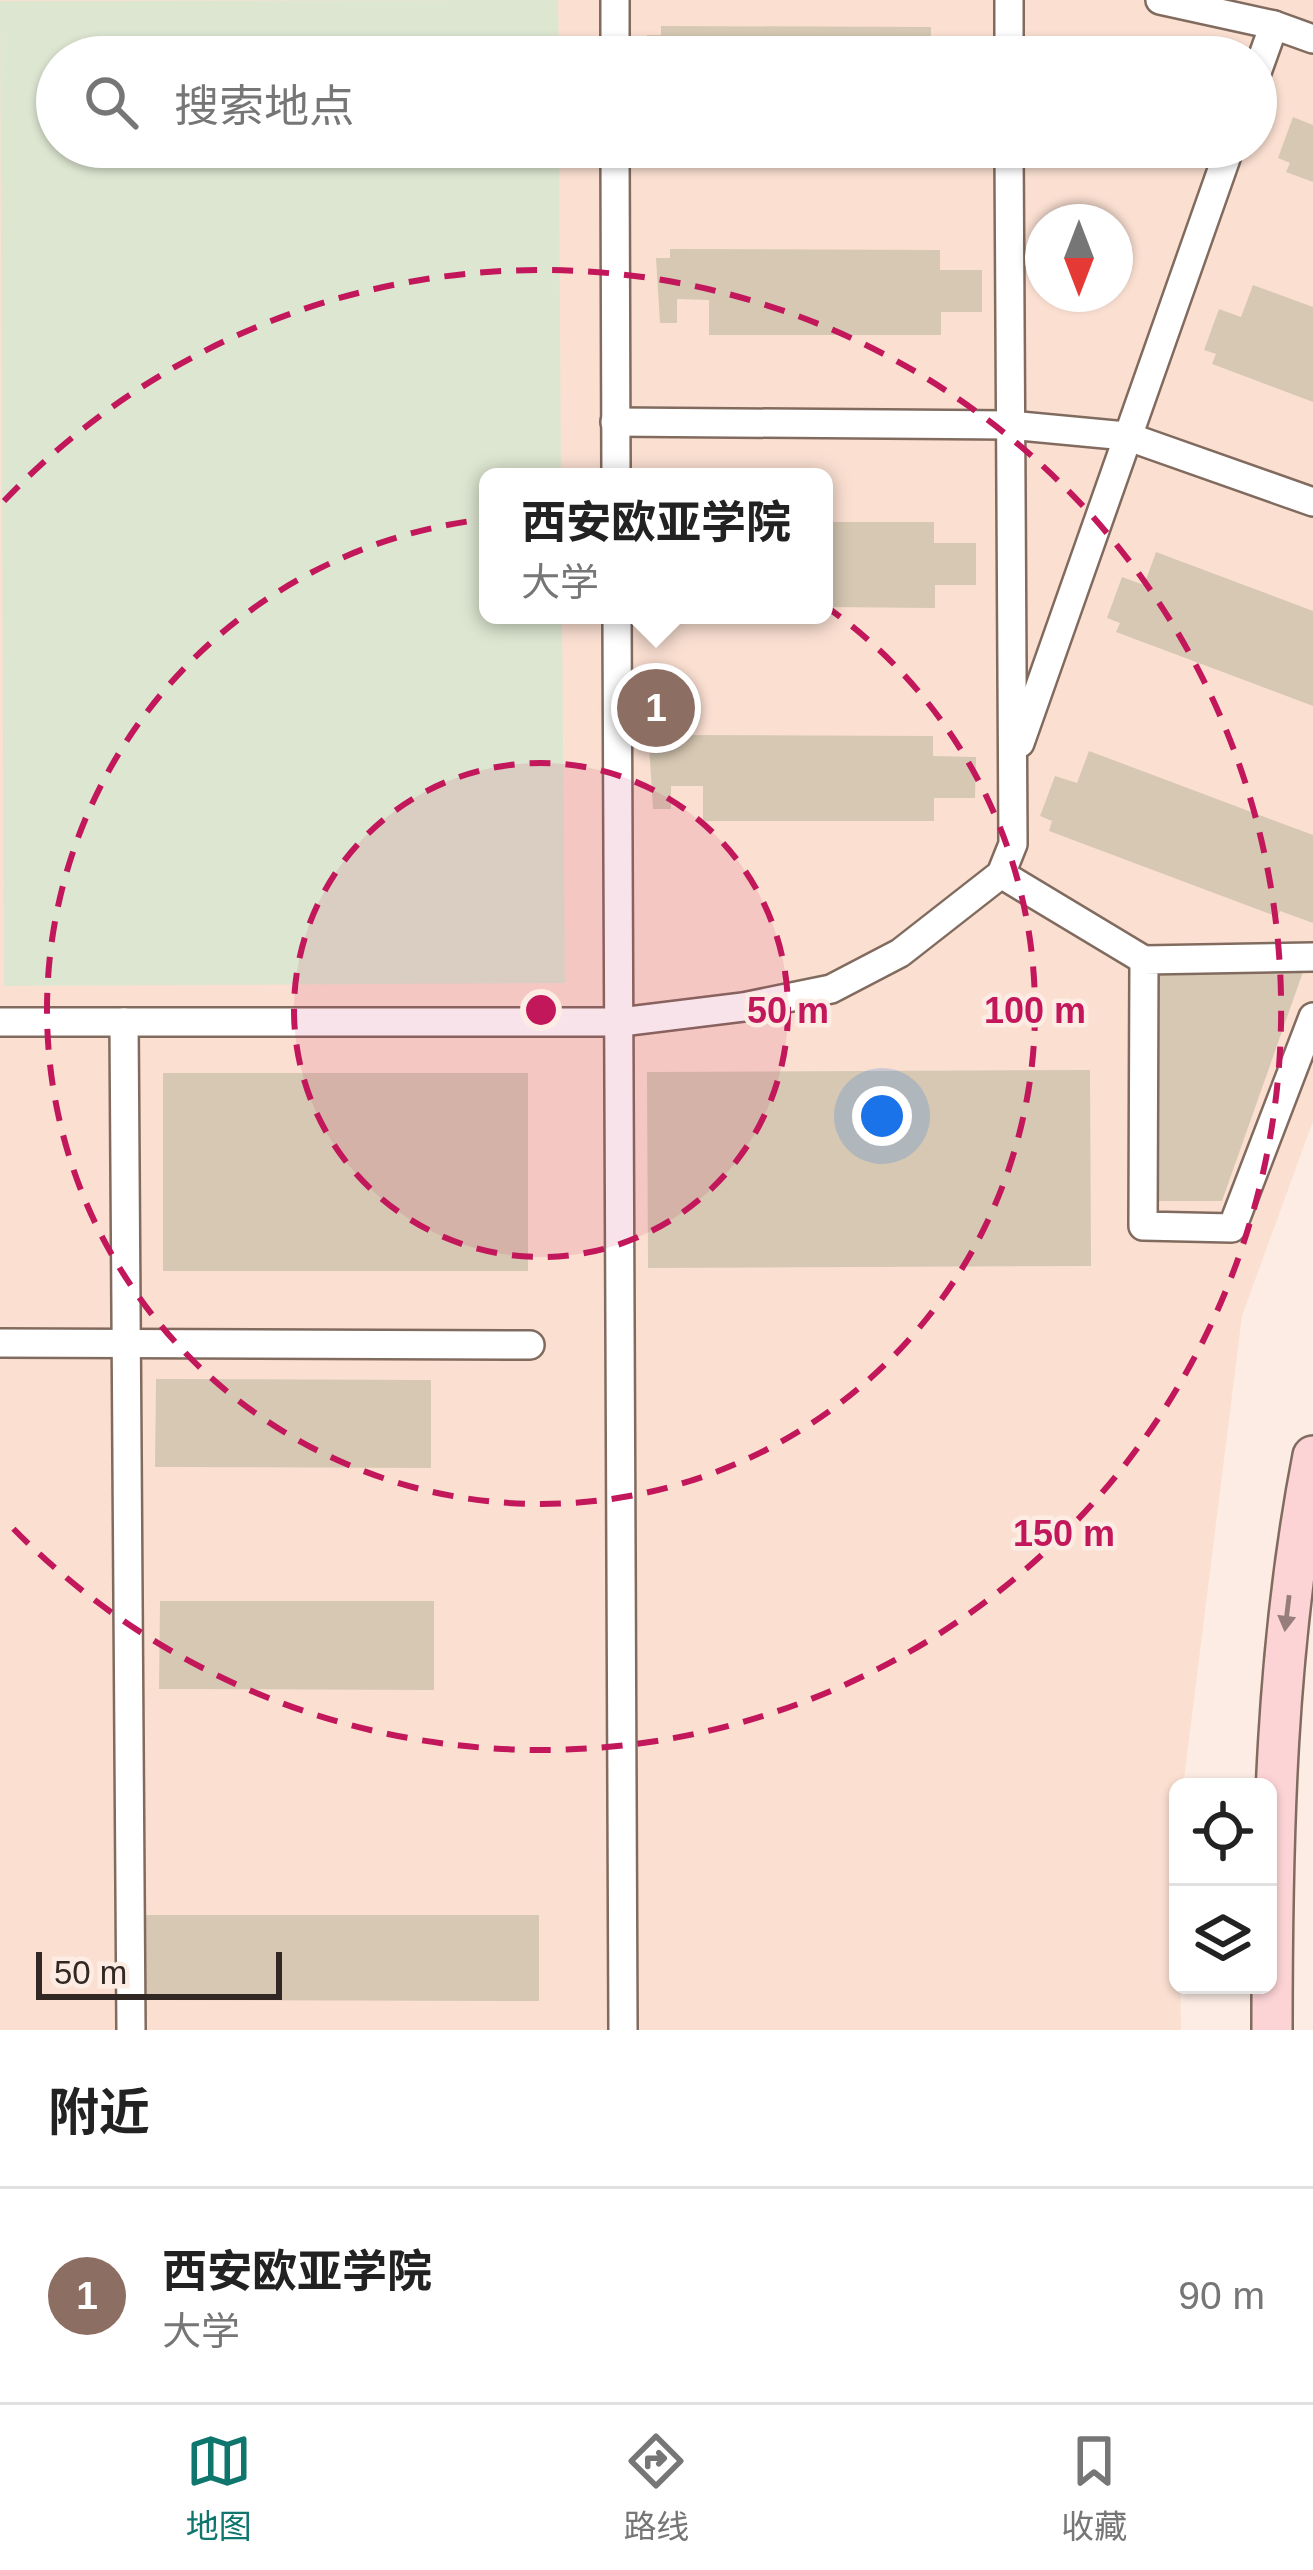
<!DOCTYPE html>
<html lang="zh">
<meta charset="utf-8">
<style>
:root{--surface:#fff;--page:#f6f6f6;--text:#222;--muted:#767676;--line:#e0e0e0;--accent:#0f766e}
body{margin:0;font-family:Arial,"Noto Sans SC",sans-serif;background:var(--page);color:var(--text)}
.controls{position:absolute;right:36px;bottom:36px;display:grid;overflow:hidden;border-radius:18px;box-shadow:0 3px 9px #0004}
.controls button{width:108px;height:108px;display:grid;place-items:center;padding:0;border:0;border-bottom:3px solid var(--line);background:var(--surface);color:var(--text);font:60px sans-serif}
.compass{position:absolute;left:1025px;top:204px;width:108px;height:108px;border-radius:50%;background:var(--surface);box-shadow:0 3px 9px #0004;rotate:180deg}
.scale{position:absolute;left:36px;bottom:30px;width:246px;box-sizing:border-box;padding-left:12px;border:6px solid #312823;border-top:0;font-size:33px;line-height:42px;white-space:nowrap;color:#312823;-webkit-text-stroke:9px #fcece4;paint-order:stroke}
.you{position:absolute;left:882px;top:1116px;width:42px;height:42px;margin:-30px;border:9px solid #fff;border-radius:50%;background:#1a73e8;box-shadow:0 0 0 18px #1a73e833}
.badge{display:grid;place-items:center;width:78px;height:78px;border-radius:50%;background:var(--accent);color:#fff;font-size:39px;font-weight:700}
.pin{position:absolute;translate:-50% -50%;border:6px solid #fff;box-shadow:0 3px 12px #0006}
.popup{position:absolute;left:479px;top:468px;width:354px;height:156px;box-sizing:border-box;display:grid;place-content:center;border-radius:18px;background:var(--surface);filter:drop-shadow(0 3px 9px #0005);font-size:39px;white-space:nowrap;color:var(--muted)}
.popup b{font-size:45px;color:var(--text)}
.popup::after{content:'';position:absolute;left:50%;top:100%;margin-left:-24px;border:24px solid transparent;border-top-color:var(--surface)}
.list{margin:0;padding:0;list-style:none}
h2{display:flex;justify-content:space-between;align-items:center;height:156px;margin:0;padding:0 48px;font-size:51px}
h2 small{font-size:39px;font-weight:400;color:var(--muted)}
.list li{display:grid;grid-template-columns:78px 1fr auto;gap:36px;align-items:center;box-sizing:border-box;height:216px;padding:0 48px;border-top:3px solid var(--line)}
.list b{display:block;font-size:45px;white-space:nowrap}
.list p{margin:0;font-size:39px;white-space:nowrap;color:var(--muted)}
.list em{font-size:39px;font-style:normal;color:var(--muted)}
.icon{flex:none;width:66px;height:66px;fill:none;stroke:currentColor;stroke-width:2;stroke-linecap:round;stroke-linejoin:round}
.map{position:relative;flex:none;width:1313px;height:2030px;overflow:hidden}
.search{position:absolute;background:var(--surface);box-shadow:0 3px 9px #0004;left:36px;right:36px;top:36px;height:132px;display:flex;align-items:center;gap:30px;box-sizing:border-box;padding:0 42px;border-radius:66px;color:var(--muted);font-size:45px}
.sheet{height:372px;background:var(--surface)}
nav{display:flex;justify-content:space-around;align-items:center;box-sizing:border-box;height:168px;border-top:3px solid var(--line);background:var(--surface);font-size:33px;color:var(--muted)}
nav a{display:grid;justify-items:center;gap:6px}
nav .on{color:var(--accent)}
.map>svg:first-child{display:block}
</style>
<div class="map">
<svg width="1313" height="2030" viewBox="0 0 1313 2030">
<rect width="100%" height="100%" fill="#fcece4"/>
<path fill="#fbe0d2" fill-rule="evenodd" d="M0,0H1313V1121L1242,1316L1183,1787H1178L1181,2030H0ZM57,57H1256V147H57ZM1043,222H1115V294H1043ZM488,477H824V615H488Z"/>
<path fill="#dde6d1" d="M558,0L559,57H57V147H559L561,477H488V615H562L565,983L4,986L0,1Z"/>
<g fill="#d6c8b2">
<path d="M661,26L931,27V47H974V57H647V35H661Z"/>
<path d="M1293,117L1313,125V182L1286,172L1290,163L1278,158Z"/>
<path d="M670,249L940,250V270H982V312H941V335H709V300L677,299V323H660L656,258H670Z"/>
<path d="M1253,285L1313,307V402L1212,364L1216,354L1204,350L1219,309L1241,317Z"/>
<path d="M824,522H934V543H976V585H935V608L824,607Z"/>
<path d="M1156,552L1313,611V706L1116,632L1120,623L1107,618L1122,577L1144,585Z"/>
<path d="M664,735L933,736V756L976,757L975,798H934V821H703V786H671V809H653L649,745H664Z"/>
<path d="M1089,751L1313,835V923L1280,911L1278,917L1049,831L1052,821L1040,816L1055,776L1077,783Z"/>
<path d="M1155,972H1303L1222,1201H1155Z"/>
<path d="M1090,1070L1091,1266L648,1268L647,1072Z"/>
<rect x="163" y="1073" width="365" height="198"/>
<path d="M156,1379L431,1380V1468L155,1467Z"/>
<path d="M160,1601H434V1690L159,1689Z"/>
<path d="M144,1915H539V2001L144,2000Z"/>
</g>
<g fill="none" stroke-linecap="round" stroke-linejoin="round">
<defs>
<g id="minor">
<path d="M615,0V57"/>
<path d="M1009,0V57"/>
<path d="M1160,0L1274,25L1313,39"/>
<path d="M1256,75L1274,25"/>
<path d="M615,147L616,477"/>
<path d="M615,422L1010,425L1126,436L1313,502"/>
<path d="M617,615L623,2030"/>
<path d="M1020,743L1230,147"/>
<path d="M1001,874L1144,960"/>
<path d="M1313,957L1144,960L1143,1226L1232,1228L1313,1017"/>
<path d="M0,1022H621L743,1007L831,989L900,953L1001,874L1013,844L1009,147"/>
<path d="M124,1022L131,2030"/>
<path d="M0,1343L530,1345"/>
</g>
<path id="secondary" d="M1272,2030C1272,1836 1276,1646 1313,1456"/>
</defs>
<use href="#minor" stroke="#816b5f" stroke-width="32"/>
<use href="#secondary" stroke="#816b5f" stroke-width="44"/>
<use href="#minor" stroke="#fff" stroke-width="27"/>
<use href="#secondary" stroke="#fdd4d6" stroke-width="39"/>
</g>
<defs><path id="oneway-solid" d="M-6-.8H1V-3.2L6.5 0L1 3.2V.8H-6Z" transform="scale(3)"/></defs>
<use fill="#977e7c" href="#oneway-solid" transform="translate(1287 1613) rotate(97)"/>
<circle cx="541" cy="1010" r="247" fill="#c2185b" fill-opacity=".12"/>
<g fill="none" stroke="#c2185b" stroke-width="6" stroke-dasharray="21 15">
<circle cx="541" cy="1010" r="247"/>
<circle cx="541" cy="1010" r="494"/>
<path d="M4 501A740 740 0 1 1 4 1519"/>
</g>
<circle cx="541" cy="1010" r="18" fill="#c2185b" stroke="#fcece4" stroke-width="6"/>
<g font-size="36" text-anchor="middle" font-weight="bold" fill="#c2185b" stroke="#fcece4" stroke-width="9" stroke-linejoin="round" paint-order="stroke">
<text x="788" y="1023">50 m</text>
<text x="1035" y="1023">100 m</text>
<text x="1064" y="1546">150 m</text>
</g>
</svg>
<div class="controls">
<button><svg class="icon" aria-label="locate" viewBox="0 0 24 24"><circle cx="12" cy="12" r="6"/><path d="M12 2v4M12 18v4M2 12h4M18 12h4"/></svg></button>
<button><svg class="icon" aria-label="layers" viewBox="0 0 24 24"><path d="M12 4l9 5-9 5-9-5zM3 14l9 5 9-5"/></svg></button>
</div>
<svg class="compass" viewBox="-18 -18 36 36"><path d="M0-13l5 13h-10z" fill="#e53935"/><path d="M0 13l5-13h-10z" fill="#767676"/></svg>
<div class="scale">50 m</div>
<div class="you"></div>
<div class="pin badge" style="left:656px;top:708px;background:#8d6e63">1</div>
<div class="popup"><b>西安欧亚学院</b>大学</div>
<div class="search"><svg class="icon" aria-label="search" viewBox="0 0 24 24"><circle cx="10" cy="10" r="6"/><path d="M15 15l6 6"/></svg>搜索地点</div>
</div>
<section class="sheet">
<h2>附近<small></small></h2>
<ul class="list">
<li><span class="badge" style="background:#8d6e63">1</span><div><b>西安欧亚学院</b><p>大学</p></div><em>90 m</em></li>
</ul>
</section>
<nav>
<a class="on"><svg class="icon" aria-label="map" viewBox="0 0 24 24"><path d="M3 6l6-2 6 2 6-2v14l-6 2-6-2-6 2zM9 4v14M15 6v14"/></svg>地图</a>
<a><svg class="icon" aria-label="directions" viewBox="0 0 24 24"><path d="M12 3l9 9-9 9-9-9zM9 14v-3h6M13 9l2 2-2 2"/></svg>路线</a>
<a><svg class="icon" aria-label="saved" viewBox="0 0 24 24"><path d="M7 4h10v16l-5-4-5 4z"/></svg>收藏</a>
</nav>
